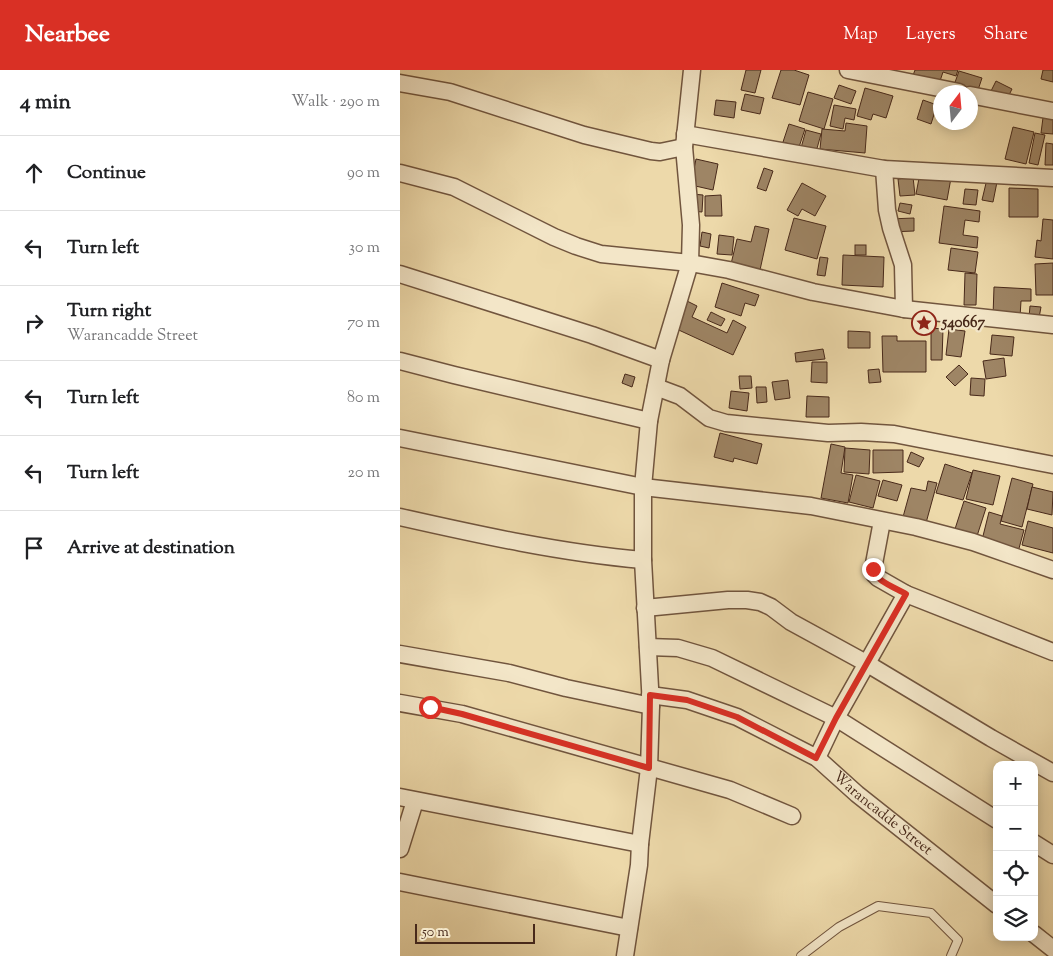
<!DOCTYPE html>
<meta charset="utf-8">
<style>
:root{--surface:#fff;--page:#f2f2f2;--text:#202124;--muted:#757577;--line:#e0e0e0;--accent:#d93025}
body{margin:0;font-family:"Sorts Mill Goudy",serif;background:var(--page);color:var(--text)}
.controls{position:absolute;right:15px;bottom:15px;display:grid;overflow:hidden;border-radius:10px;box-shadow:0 2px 12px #0003}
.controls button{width:45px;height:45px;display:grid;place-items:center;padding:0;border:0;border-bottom:1px solid var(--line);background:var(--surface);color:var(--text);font:25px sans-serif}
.compass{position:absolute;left:533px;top:15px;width:45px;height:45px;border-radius:50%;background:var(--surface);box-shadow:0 2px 12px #0003;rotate:16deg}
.scale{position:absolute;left:15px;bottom:12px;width:120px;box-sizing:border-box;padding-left:5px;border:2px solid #48291a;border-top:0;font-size:14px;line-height:18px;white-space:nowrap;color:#48291a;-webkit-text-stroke:4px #f3e6c8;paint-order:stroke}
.stop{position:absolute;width:15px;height:15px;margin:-11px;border:4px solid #d93025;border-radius:50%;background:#fff}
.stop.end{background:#d93025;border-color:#fff;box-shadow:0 1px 5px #0008}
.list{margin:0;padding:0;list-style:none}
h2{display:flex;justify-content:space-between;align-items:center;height:65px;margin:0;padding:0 20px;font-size:21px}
h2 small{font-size:16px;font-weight:400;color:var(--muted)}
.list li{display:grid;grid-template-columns:32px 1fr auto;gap:15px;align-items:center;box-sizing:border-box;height:75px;padding:0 20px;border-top:1px solid var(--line)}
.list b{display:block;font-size:19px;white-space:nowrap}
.list p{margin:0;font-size:16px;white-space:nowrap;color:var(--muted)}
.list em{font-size:16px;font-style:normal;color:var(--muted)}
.icon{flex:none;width:28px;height:28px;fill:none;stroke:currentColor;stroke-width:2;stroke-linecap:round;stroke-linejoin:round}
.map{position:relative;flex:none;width:653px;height:886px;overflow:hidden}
header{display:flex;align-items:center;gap:30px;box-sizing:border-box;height:70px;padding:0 25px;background:var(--accent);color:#fff}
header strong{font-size:24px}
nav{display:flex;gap:28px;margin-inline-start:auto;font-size:18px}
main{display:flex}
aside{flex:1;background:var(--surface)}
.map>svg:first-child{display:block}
</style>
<header>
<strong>Nearbee</strong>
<nav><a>Map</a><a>Layers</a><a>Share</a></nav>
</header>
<main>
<aside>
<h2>4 min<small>Walk · 290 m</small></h2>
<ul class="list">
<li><svg class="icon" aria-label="ahead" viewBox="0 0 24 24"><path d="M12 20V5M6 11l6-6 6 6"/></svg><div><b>Continue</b></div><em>90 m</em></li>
<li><svg class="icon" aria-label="left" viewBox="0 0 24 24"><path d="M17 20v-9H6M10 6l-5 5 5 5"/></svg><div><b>Turn left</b></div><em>30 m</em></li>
<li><svg class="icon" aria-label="right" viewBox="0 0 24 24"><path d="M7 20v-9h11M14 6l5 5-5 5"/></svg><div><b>Turn right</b><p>Warancadde Street</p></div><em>70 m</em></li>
<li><svg class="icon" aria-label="left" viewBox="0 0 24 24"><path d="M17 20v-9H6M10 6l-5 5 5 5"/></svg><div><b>Turn left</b></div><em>80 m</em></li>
<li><svg class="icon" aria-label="left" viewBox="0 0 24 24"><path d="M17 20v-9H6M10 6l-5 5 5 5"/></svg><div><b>Turn left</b></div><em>20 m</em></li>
<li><svg class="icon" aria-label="arrive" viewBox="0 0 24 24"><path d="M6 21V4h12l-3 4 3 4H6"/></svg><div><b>Arrive at destination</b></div></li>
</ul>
</aside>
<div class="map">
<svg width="653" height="886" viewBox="0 0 653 886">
<rect width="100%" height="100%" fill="#edd9aa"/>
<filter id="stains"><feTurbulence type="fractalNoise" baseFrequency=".004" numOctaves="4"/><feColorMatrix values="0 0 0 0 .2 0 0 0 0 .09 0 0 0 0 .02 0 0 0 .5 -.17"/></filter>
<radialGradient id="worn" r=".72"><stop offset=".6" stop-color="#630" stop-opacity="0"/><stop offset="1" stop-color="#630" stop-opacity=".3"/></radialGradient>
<g fill="#9e8565" stroke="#48291a">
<path d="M346,0H361L355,23L341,20Z"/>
<path d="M381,0H394L409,5L400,35L372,28Z"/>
<path d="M515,0H558L556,6L543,2L538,17L512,8Z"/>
<path d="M643,0H653V12L641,9Z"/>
<path d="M559,1L582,8L575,29L552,21Z"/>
<path d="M596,11L612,19L607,29L591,21Z"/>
<path d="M439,15L456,21L451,34L434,28Z"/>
<path d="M465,18L493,26L486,48L473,44L471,50L457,46Z"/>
<path d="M408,22L433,29L424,59L399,51Z"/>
<path d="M345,24L364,28L360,44L341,40Z"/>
<path d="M316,30L336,32L334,48L314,45Z"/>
<path d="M523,30L537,35L531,54L517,49Z"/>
<path d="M434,35L456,39L454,50L445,48L443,59L430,56Z"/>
<path d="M644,40L653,41V64L641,63Z"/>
<path d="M446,53L467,56L465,83L420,79L422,59L445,61Z"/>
<path d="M389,54L405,59L399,77L383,72Z"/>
<path d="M613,57L634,62L626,94L605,89Z"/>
<path d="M406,60L421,64L416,82L401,78Z"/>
<path d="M635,63L645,65L638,95L629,93Z"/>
<path d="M646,73L653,74V95H645Z"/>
<path d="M296,89L318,94L313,120L291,115Z"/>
<path d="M364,98L373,101L366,121L357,118Z"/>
<path d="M520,103L551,108L547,130L516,124Z"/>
<path d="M513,107L515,125L500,126L498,109Z"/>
<path d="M587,109L597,112L593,132L582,130Z"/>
<path d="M402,113L426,126L415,146L402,139L398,146L387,140Z"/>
<path d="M609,118L638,119V147H609Z"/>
<path d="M565,119L578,120L576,135L563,134Z"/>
<path d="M292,124L303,125L302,142L291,141Z"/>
<path d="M321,125L322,146H305V126Z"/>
<path d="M500,133L512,135L510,144L498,141Z"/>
<path d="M544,136L580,141L579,152L565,150L563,165L578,167L577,178L539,173Z"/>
<path d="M394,148L426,156L417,189L385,180Z"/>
<path d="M514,148V161L490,162L489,149Z"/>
<path d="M643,149L653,150V189L635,187L637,170L641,171Z"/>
<path d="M355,156L369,159L360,200L331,194L337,169L351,172Z"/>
<path d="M302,162L311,164L309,178L300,176Z"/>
<path d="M319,165L334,167L332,185L317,184Z"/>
<rect x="455" y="175" width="11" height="10"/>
<path d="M551,178L578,182L575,203L548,200Z"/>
<path d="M443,185L484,187L483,217L442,215Z"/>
<path d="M420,187L428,188L425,206L417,205Z"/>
<path d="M653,193V225H636L635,194Z"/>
<path d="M565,203L577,204L576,235H564Z"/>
<path d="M322,213L359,225L355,236L345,233L341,246L315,237Z"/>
<path d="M594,217L631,219V231H621L620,247L593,246Z"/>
<path d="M283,229L297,236L292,247L327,263L333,250L346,257L333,285L270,256Z"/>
<path d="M630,236L641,237L639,248L629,247Z"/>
<path d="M311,242L325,249L321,256L307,250Z"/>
<path d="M531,258L543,259L542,290H531Z"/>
<path d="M549,259L565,261L561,287L546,285Z"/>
<path d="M448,261L470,262V278H448Z"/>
<path d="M592,265L614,267L612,286L590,284Z"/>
<path d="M482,266H497V271H526V302H483Z"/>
<path d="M423,279L425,289L396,292L395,283Z"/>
<path d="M604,288L606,306L586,309L583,291Z"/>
<path d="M412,292H427V313L411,312Z"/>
<path d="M559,295L568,304L555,316L546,307Z"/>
<path d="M479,299L481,312L469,313L468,300Z"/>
<path d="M225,304L235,307L232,317L222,313Z"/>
<path d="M339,306H351L352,318L340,319Z"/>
<path d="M571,308L585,309L584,326L570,325Z"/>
<path d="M388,310L390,328L375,330L372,312Z"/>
<path d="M356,317H366L367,332L357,333Z"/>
<path d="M331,321L349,323L347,341L329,338Z"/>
<path d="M407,326L429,327V347H406Z"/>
<path d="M320,363L362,374L357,394L334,388L333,392L314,387Z"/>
<path d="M431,374L445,377L441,403L453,405L448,433L421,428Z"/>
<path d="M445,378L470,380L469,404L444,402Z"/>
<path d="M473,380H503V402L473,403Z"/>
<path d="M511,382L524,388L519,397L507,392Z"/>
<path d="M545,394L572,403L563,430L536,423Z"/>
<path d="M573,400L600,406L593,435L566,429Z"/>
<path d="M456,405L480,411L473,438L449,432Z"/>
<path d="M612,408L633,414L622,457L601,451Z"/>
<path d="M483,410L502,415L497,431L478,426Z"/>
<path d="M528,411L537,413L526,453L503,447L511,418L526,421Z"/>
<path d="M632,417L653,422L652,445L627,439Z"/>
<path d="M564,431L586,438L577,466L555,459Z"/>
<path d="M589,442L602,446L600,454L624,460L618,482L581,474Z"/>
<path d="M628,451L653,458V483L622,475Z"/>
</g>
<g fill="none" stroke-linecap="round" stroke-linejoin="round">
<defs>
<path id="service" d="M401,886L439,857L478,836L531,843L558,870L551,886"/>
<g id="minor">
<path d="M448,0L559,22"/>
<path d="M0,13L50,22L184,65L251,81L260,82L284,77"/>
<path d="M570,25L652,41"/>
<path d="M285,64L484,99L653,108"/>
<path d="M484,99L487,140L491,158L503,195L504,239"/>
<path d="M0,103L54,117L154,167L176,176L201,184L290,193L329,200L413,222L504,239L653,255"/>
<path d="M0,204L192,265L261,290"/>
<path d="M0,291L54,305L249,351"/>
<path d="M256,317L280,326L309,348L326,353L428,363L461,362L494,364L653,395"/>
<path d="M0,368L243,417L411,436L516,457L573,472L653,500"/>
<path d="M0,447C80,465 161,483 243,490"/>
<path d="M482,451L473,499L474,504L478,508L506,524L653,582"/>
<path d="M245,538L328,530H347L360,532L371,537L391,552L466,593L591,668L653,703"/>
<path d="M248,577L278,578L312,588L436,648L597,750"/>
<path d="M0,584L109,603L166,618L251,636"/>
<path id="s1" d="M250,625L287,630L337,647L417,688L457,724L597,835"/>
<path d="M0,633L62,644L330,720L392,746"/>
<path d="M417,688L436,648L506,524"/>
<path d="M0,727L240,774"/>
<path d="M634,773L653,785"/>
<path d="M0,779L15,731"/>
<path d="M0,812L229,858"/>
<path d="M634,864L653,879"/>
<path d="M225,886L239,795L240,774L249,698L251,636L243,490V417L249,351L261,290L290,193L291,155L284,77L292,0"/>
</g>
</defs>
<use href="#service" stroke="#71553e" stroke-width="10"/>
<use href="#minor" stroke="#71553e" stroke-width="19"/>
<use href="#service" stroke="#f3e6c8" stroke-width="8"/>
<use href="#minor" stroke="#f3e6c8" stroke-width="16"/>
</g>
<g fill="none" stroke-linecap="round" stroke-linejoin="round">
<path stroke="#d93025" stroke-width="6" d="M30,637L62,644L249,698L250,625L287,630L337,647L416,688L436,648L506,524C496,518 475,511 473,499"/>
</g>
<defs>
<symbol id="sight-ring" viewBox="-11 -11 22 22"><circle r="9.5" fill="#f3e6c8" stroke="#8f2418" stroke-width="1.5"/><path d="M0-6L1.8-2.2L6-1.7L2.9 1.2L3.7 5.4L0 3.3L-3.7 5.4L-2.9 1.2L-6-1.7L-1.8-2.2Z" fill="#8f2418"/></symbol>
</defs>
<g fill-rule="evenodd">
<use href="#sight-ring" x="510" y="239" width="28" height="28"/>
</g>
<g text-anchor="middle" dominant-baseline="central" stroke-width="4.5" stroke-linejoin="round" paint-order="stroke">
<g font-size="15" font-weight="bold" fill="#48291a" stroke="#f3e6c8" text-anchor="start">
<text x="542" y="253">540667</text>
</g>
<g font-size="15" fill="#48291a" stroke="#f3e6c8">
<text stroke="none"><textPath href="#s1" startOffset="266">Warancadde Street</textPath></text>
</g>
</g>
<rect width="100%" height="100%" filter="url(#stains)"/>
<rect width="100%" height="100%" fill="url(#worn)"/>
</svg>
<div class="controls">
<button>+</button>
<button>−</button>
<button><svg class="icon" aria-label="locate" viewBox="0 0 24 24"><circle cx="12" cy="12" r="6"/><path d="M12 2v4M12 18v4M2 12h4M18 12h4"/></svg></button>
<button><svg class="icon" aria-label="layers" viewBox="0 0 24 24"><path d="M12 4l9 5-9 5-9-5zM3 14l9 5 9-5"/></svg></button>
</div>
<svg class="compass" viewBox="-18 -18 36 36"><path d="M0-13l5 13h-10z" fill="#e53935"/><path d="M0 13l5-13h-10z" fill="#757577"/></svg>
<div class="scale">50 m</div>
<div class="stop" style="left:30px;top:637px"></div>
<div class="stop end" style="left:473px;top:499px"></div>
</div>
</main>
